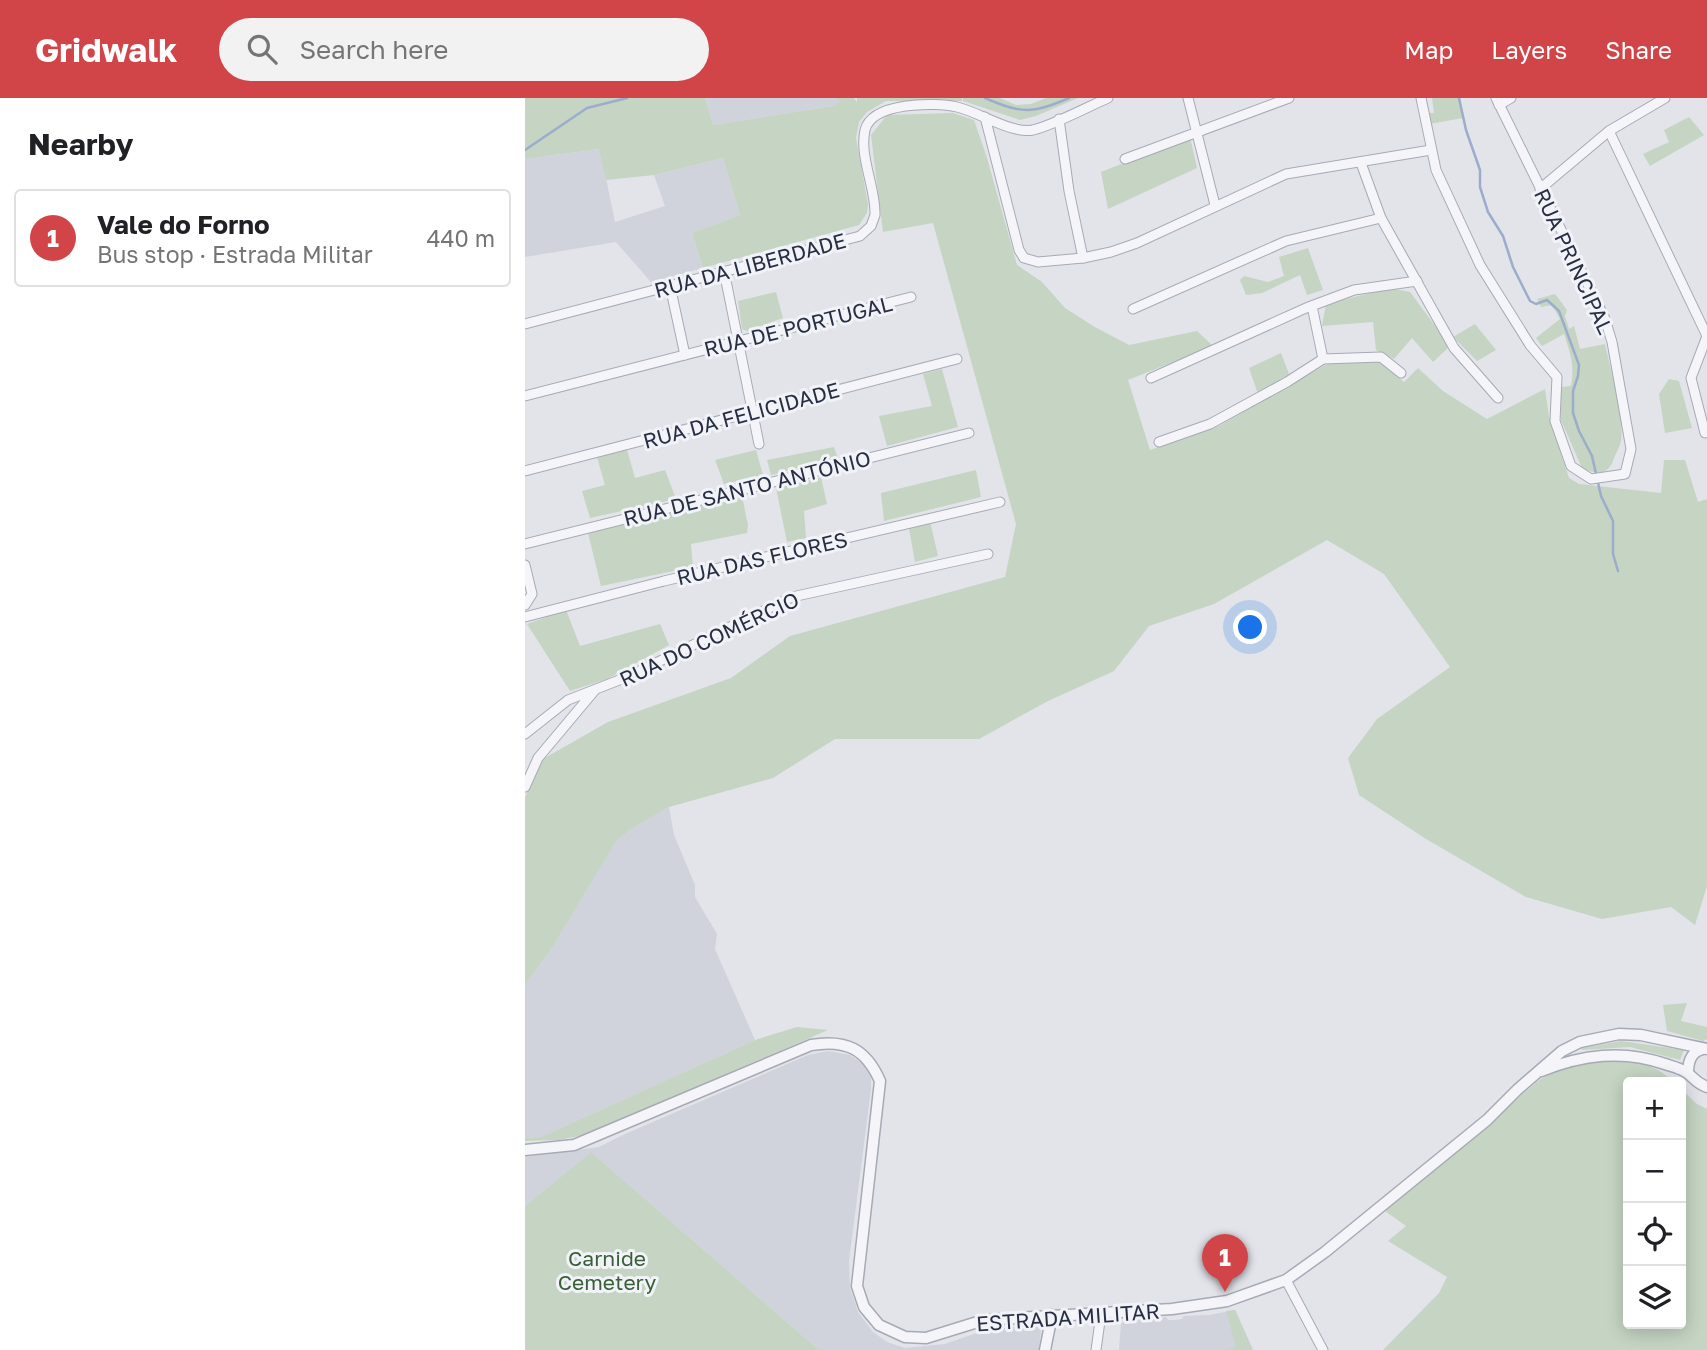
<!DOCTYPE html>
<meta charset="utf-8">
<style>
:root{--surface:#fff;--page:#f2f2f2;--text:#202124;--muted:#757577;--line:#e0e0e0;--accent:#d14549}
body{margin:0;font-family:"Golos Text",sans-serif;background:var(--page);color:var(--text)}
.controls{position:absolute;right:21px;bottom:21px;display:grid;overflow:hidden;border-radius:7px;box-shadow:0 4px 18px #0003}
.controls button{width:63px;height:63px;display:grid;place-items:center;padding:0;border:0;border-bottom:2px solid var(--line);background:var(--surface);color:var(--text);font:35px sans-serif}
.you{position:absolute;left:726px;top:530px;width:24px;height:24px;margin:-18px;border:5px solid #fff;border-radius:50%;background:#1a73e8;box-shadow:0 0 0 10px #1a73e833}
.badge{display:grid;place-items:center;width:46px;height:46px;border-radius:50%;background:var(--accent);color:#fff;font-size:23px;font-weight:700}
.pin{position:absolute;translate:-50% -58px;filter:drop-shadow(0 2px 4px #0008)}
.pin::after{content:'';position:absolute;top:37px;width:24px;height:21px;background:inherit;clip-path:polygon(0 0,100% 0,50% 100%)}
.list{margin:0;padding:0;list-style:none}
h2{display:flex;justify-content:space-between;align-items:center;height:91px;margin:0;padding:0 28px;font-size:30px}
h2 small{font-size:23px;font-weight:400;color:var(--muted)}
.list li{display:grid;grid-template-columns:46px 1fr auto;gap:21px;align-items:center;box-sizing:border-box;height:98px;margin:0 14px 14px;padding:0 14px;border:2px solid var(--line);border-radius:7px}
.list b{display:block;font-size:26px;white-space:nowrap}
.list p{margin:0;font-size:23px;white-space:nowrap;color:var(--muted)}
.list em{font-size:23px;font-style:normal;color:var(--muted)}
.icon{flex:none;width:38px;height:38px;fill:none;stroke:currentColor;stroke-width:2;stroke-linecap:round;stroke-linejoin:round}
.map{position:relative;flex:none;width:1182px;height:1252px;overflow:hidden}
header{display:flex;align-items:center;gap:42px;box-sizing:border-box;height:98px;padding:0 35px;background:var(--accent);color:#fff}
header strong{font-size:33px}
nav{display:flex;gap:38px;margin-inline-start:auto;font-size:24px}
.search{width:490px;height:63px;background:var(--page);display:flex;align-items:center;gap:18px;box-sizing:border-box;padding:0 24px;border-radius:38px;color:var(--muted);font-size:26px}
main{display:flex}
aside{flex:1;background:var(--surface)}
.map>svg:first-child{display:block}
</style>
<header>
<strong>Gridwalk</strong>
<div class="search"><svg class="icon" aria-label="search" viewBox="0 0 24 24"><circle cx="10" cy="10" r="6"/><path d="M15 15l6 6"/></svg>Search here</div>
<nav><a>Map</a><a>Layers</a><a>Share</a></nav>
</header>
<main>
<aside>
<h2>Nearby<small></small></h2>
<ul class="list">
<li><span class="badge">1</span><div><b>Vale do Forno</b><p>Bus stop · Estrada Militar</p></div><em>440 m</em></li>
</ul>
</aside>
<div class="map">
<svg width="1182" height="1252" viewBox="0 0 1182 1252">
<rect width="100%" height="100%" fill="#e2e4ea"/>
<g fill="#d0d3dc">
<path d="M180,0H309L317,3L308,8L188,27Z"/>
<path d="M75,51L90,124L140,108L129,77L198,60L215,117L167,135L178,170L126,184L91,144L0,159V61Z"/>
<path d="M144,709L149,737L170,787V799L192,836L190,851L230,942L16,1039L0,1040V887L27,850L92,742L106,731Z"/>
<path d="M303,953L325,957L339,967L346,979V991L324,1163L325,1190L333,1214L348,1234L362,1244L380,1250L420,1246L463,1231L509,1227L516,1231L514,1252H294L66,1054L0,1108V1059L74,1049L100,1036L283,957Z"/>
<path d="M710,1212L728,1252H594L596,1225L600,1222L641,1219L643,1222H650L657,1221L659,1218L684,1217Z"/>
</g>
<g fill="#c5d4c3">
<path d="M0,0H180L188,27L308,8L316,3L309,0H329L332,4V0H437V3H361L342,14L334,24L331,40L343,106L342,115L334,127L178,170L167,135L215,117L198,60L129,77L81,82L74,51L0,61Z"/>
<path d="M438,0H475L491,7L506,6L521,0H553L511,18L495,22L438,3Z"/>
<path d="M907,0H934L938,20L904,26V15H909Z"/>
<path d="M428,15L449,22L462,60L492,167L517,184L540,210L568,228L604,247L672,233L688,248L603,282L625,352L694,328L800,267L821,263H856L879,284L893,270L918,293L962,321L1020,291L1024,319L1044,380L1054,386L1136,395L1139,362H1160L1173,404L1182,401V788L1170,827L1146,809L1077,821L1001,799L901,741L834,697L823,660L852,621L925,569L859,476L802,442L689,506L624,528L589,573L523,603L454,641H310L248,680L144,709L106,731L92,742L27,850L0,887V699L18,661L83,624L206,580L265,538L480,479L491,426L408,125L358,134L346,37L362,17Z"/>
<path d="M1164,19L1179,37L1125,68L1118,56L1144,44L1139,32Z"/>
<path d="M665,39L672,70L583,111L576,74Z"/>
<path d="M783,150L798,192L782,197L775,177L737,195L721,197L715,182L719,178L743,184L759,178L754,159Z"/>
<path d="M865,190L885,194L925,248L908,264L887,240L869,261L851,252L848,224L797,228L801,206Z"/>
<path d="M251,194L258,220L222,233L217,231L213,203Z"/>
<path d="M1030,196L1042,212L1040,218L1044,231L1049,228L1055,251L1080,246C1085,270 1100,319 1096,343C1095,349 1090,356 1088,363C1082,378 1070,376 1057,370L1036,322V289L1046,288C1050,268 1045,254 1039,236L1017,248L1011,240L1035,221L1027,207L1016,209L1012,201Z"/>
<path d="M950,226L971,252L952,263L928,239Z"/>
<path d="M756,255L764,276L733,296L724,270Z"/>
<path d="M417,271L433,329L362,348L354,318L407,308L398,276Z"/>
<path d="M1144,281L1154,283L1167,330L1140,335L1134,296Z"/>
<path d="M309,349L313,361L246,377L242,362Z"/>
<path d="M102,352L110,380L140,372L151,401L65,420L57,393L80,387L72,359Z"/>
<path d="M231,352L238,377L199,386L190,362Z"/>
<path d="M451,372L456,399L359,423L356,395Z"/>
<path d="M296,379L302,406L279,413L281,440L262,444L251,390Z"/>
<path d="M217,398L223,427L222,435L166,446L168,469L76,488L63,435Z"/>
<path d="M405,423L413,458L390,464L384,430Z"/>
<path d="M41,512L55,548L135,526L144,547L82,581L45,593L2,526Z"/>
<path d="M1162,905L1156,923L1182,929V941L1178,943L1142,933L1138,907Z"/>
<path d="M272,929L303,932L59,1037L34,1042L0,1043V1040L16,1039L230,942Z"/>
<path d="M1096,943L1159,952L1155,962L1105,949L1057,952L1056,950Z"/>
<path d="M1069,961C1103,963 1122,959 1149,984H1103V1226H1156V991L1172,1006L1182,1011V1252H858L914,1195L922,1179L863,1143L881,1128L860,1113L1012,984L1024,975Z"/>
<path d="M66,1054L294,1252H0V1108Z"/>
<path d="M710,1212L728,1252H705L711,1248L701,1213Z"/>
</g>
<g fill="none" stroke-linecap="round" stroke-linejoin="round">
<g stroke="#9cadcb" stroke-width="2.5">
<path d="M460,0C498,16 506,16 544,0"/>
<path d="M934,0L941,32L955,72V89L963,114L978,138L988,169L1005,203L1011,206L1022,202L1034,213L1054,267L1053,278L1048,293V315L1054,333L1067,358L1076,398L1088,423V456L1093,473"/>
<path d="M0,52L62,10L102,0"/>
</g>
<defs>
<g id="minor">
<path d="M663,0L690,107"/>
<path d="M896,0L911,72L955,167L1005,247L1032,279L1030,323L1046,368L1066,381L1100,376L1106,351L1087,244L1080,221L971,0"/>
<path d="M974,7L986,0"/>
<path d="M460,19L494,152L499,160L513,164L558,160L586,154L612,145L761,76L906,52"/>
<path d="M534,21L544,93L558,160"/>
<path d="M1084,33L1182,238"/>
<path d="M600,61L764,0"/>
<path d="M836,65L856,120L929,250L973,300"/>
<path d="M1015,91L1084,33L1140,0"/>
<path d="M199,173L234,346"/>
<path d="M145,188L160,257"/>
<path d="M787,208L798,261L856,259L876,275"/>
<path d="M608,211L761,143L856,120"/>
<path d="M0,226L335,138L346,128L350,117C351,90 334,59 340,32C347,4 409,4 432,9C454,14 486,36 508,32C529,27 562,9 583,0"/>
<path d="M626,280L781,210L829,192L892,183"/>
<path d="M0,298L386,199"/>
<path d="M1180,335L1166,280L1182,238"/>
<path d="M634,344L685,326L762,284L798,261"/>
<path d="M0,373L432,261"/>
<path d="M0,446L444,335"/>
<path d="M0,467L7,496L0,507"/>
<path d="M0,519L139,483L475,404"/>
<path d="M0,636L43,602L102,579L267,499L463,456"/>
<path d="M0,689L13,660L70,592"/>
<path d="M761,1182L798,1252"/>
<path d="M571,1252L576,1216"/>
</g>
<g id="tertiary">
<path d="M1016,973C1057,957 1097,951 1140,966C1146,968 1155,970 1161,974C1169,979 1169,984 1182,989"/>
<path d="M1163,975C1163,963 1166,954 1178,951"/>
<path d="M0,1052L49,1047L286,947C321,941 341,951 355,983L332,1188L339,1209L354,1227L380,1239L401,1240L459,1222L647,1211L702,1203L761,1182L800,1154L962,1022L992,992L1037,953L1055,944L1094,936L1116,937L1182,951"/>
<path d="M520,1252L527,1217"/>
</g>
</defs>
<use href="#minor" stroke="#a7aab5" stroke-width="11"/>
<use href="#tertiary" stroke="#a7aab5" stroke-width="13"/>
<use href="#minor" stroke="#f5f5f9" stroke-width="9"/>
<use href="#tertiary" stroke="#f5f5f9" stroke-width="10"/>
</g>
<g text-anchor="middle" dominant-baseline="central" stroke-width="6" stroke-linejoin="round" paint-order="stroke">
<g font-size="21" fill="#292f43" stroke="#f1f3f8">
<text transform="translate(1049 163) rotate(65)">RUA PRINCIPAL</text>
<text transform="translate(225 167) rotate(-15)">RUA DA LIBERDADE</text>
<text transform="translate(273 228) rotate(-14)">RUA DE PORTUGAL</text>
<text transform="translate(216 317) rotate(-15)">RUA DA FELICIDADE</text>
<text transform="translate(222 390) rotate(-14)">RUA DE SANTO ANTÓNIO</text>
<text transform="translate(237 460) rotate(-13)">RUA DAS FLORES</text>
<text transform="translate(184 541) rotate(-25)">RUA DO COMÉRCIO</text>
<text transform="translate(543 1219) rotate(-4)">ESTRADA MILITAR</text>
</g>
<g font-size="21" fill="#395f36" stroke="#f1f3f8">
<text x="82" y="1160">Carnide<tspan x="82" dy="24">Cemetery</tspan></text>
</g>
</g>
</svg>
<div class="controls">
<button>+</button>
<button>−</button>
<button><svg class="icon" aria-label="locate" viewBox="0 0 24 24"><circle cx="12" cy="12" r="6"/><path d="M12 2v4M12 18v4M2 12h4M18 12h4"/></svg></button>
<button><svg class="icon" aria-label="layers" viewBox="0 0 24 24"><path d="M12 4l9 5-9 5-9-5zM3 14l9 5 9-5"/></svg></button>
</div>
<div class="you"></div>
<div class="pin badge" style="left:700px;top:1194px">1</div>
</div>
</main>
